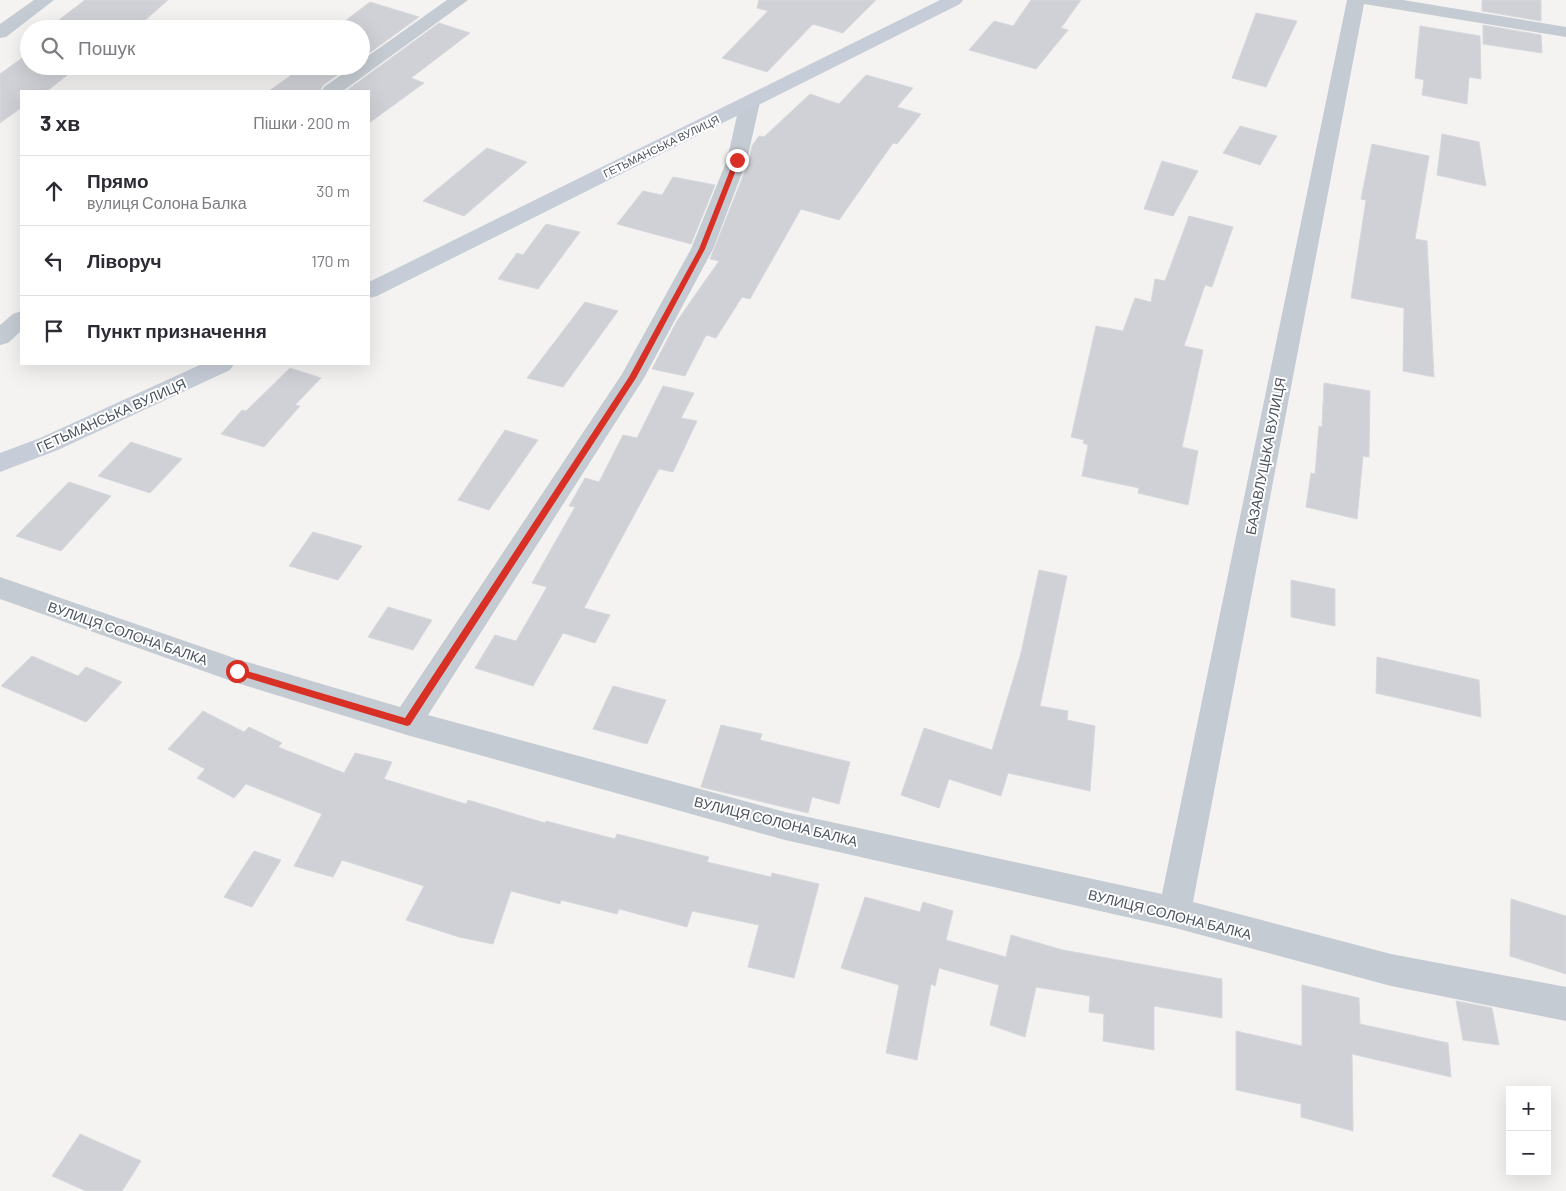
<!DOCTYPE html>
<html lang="uk">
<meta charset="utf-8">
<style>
:root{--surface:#fff;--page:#f7f7f7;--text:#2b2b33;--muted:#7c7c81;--line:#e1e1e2}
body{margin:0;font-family:Barlow,sans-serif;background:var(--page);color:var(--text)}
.controls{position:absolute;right:15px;bottom:15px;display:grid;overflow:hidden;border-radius:0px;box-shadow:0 5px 20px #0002}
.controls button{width:45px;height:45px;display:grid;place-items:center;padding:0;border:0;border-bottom:1px solid var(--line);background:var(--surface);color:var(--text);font:25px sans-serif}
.stop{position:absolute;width:15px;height:15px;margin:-11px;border:4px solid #d93025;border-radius:50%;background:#fff}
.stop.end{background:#d93025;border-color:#fff;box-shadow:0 1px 5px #0008}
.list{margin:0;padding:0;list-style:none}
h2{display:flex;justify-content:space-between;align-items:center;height:65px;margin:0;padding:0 20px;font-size:21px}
h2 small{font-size:16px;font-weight:400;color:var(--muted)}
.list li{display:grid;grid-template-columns:32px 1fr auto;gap:15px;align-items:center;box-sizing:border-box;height:70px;padding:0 20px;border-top:1px solid var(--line)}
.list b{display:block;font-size:19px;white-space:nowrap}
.list p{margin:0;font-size:16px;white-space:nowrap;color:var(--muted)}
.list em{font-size:16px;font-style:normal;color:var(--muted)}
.icon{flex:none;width:28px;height:28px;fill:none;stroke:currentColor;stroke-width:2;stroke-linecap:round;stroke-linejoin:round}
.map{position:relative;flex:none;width:1566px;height:1191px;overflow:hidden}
.search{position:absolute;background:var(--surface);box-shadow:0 5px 20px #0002;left:20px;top:20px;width:350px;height:55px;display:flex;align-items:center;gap:12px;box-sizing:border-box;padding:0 18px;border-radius:28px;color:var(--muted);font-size:19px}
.panel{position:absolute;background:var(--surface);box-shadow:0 5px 20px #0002;left:20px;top:90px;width:350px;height:275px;border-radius:0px}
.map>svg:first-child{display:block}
</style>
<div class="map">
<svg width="1566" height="1191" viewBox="0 0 1566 1191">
<rect width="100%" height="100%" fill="#f4f3f2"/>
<g fill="#d0d1d6" stroke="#d7d8dd">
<path d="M85,0H168L135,29H47Z"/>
<path d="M759,0H876L843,33L813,24L767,72L722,58L768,11L757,8Z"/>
<path d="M1031,0H1081L1061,28L1068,30L1036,69L969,50L994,21L1013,26Z"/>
<path d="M1482,0H1541V21L1482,11Z"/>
<path d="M370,2L419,17L361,59V29L337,27Z"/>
<path d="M1256,13L1297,21L1266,87L1232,78Z"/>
<path d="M439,23L470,33L411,78L424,83L369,123V91H346Z"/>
<path d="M1483,25L1541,35L1542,53L1483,44Z"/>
<path d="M1420,26L1480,36L1481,79L1469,77L1467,104L1422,95L1424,80L1415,78Z"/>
<path d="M29,53V66H91L81,74L71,72L47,91H21V108L0,123V74Z"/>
<path d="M304,66H350L323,85L320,91H269Z"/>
<path d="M866,75L913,88L897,107L921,114L897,144L893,143L839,220L801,209L750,299L742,297L716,338L706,335L685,376L652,369L677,321L719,261L710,259L749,161L752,146L759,136L764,137L810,94L839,104Z"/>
<path d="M1240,126L1277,136L1260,165L1223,153Z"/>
<path d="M1442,134L1479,142L1486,186L1437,175Z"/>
<path d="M1372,144L1429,156L1415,239L1427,241L1434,377L1403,371L1404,308L1351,298L1366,200L1361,199Z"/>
<path d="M487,148L527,162L464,216L423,201Z"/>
<path d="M1162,161L1198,171L1173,216L1144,209Z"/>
<path d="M673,177L715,185L691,244L617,224L643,191L662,195Z"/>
<path d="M1189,216L1233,227L1212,287L1205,285L1184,346L1203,350L1182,447L1198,451L1188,505L1138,493L1139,488L1082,476L1088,445L1083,443L1084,440L1071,437L1096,326L1123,331L1135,298L1151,302L1155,279L1165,281Z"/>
<path d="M546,224L580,232L538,289L498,279L517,253L523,255Z"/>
<path d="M585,302L618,311L563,387L527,378Z"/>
<path d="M290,368L321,378L295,405L300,406L264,447L221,434L242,410L246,411Z"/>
<path d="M1324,383L1370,391L1369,457L1363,456L1357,519L1306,507L1311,473L1315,474L1319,426L1322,427Z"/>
<path d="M663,386L694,393L681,418L697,421L673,472L659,469L584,608L610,615L595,643L563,633L533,686L475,668L495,635L516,641L547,587L532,583L575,507L569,506L585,478L599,482L623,435L637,438Z"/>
<path d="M505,430L538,440L489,510L458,500Z"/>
<path d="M131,442L182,459L150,493L98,476Z"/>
<path d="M69,482L111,496L61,551L16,536Z"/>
<path d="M313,532L362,546L338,580L289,566Z"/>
<path d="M1039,570L1067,576L1040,706L1068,711L1067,720L1095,726L1090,791L1008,773L1001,796L949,779L939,808L901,795L924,728L992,750L1021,653Z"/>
<path d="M1291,580L1335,589V626L1291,617Z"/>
<path d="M388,607L432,620L413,650L368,637Z"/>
<path d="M32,656L78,676L86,667L122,682L86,722L1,686Z"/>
<path d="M1377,657L1479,680L1481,717L1376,693Z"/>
<path d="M613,686L666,700L647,744L593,729Z"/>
<path d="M203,711L244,732L249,727L282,743L278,747L344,773L355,753L392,762L384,779L466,804L468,800L545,823L546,821L615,839L617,834L709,857L707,862L771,877L772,873L819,884L794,978L748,967L759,925L692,911L687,927L619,909L617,914L561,900L560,904L511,891L493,944L459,937L406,920L424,886L342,860L333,877L294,866L322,814L246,784L234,798L197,778L205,769L168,749Z"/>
<path d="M721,725L762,734L760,740L850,762L839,804L812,797L808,813L701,787Z"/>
<path d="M254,851L281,860L252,907L224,897Z"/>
<path d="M865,897L920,912L923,902L953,911L946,940L1006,957L1011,935L1063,950L1222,979V1018L1154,1006V1050L1103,1041L1104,1014L1089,1012L1090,996L1036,987L1025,1037L990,1025L999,985L939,968L935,986L931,984L917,1060L886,1053L899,985L841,968Z"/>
<path d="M1511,899L1566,916V974L1510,956Z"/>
<path d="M1302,985L1359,998L1360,1024L1448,1043L1451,1077L1352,1054L1353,1131L1301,1117V1104L1236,1090V1031L1302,1046Z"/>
<path d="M1456,1001L1492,1008L1499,1045L1463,1040Z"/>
<path d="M80,1134L141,1161L122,1191H86L52,1176Z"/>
</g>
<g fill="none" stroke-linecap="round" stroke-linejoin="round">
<g fill="#c5cbd2" fill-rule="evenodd">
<path d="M34,0H54L6,37L0,38V24Z"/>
<path d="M447,0H468L343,91H322L324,87L354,66H361V61Z"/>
<path d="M1347,0H1403L1566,27V37L1364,4L1193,902L1391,954L1566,987V1021L1391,986L1175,928L785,840L407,735L237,683L0,599V577L237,659L400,707L622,374L691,249L727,160L740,102L743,98H757L760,102L747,160L713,249L644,378L428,715L785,812L1162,894Z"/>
<path d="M21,311V331L8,343L0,345V325L13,314Z"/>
</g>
<g fill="#c7cdd8" fill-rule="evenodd">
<path d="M940,0H963L960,4L377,296L369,298V282Z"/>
<path d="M202,364H234L230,370L58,450L0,472V453L40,438Z"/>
</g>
</g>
<path fill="#d93025" d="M737,158L740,160L705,249L636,378L410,725L407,726L234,674L233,671L237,668L405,718L629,377L699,249L734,160Z"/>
<g text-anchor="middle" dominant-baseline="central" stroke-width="4" stroke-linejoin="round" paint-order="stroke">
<g font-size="11" fill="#4c535e" stroke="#fff">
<text transform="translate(661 146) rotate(-26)">ГЕТЬМАНСЬКА ВУЛИЦЯ</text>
</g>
<g font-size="14" fill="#4c535e" stroke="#fff">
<text transform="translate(111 415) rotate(-24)">ГЕТЬМАНСЬКА ВУЛИЦЯ</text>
<text transform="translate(1265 456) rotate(-79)">БАЗАВЛУЦЬКА ВУЛИЦЯ</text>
<text transform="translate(128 633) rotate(19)">ВУЛИЦЯ СОЛОНА БАЛКА</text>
<text transform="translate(776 821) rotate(14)">ВУЛИЦЯ СОЛОНА БАЛКА</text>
<text transform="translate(1170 914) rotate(14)">ВУЛИЦЯ СОЛОНА БАЛКА</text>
</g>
</g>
</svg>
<div class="controls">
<button>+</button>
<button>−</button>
</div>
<div class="stop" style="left:237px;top:671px"></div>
<div class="stop end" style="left:737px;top:160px"></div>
<div class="search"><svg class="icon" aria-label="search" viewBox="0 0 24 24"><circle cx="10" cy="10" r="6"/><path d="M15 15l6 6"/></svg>Пошук</div>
<section class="panel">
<h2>3 хв<small>Пішки · 200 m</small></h2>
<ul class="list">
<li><svg class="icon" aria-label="ahead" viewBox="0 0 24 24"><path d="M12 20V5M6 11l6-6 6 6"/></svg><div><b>Прямо</b><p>вулиця Солона Балка</p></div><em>30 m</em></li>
<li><svg class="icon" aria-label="left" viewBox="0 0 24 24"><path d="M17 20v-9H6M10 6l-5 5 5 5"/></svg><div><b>Ліворуч</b></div><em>170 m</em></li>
<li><svg class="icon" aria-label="arrive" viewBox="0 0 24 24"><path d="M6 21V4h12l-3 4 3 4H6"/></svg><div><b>Пункт призначення</b></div></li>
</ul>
</section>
</div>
